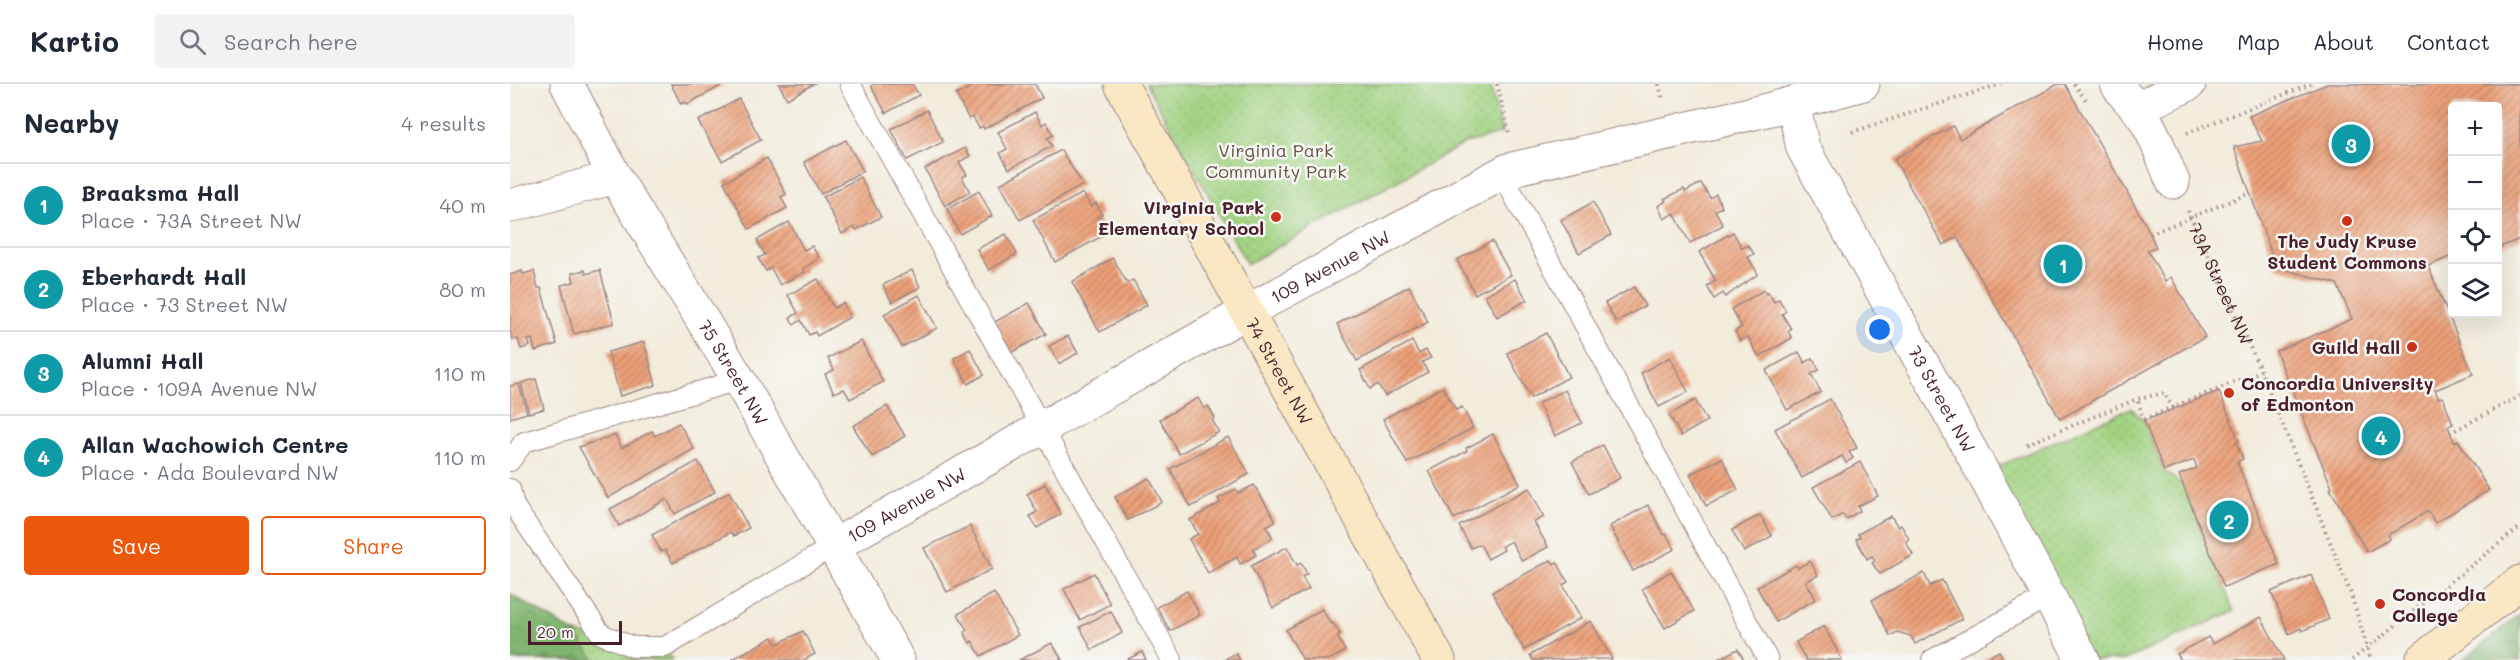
<!DOCTYPE html>
<meta charset="utf-8">
<style>
:root{--surface:#fff;--page:#f2f2f3;--text:#1f2937;--muted:#747a83;--line:#e0e1e3;--accent:#ea580c}
body{margin:0;font-family:Mali,sans-serif;background:var(--page);color:var(--text)}
.controls{position:absolute;right:18px;top:18px;display:grid;overflow:hidden;border-radius:6px;box-shadow:0 6px 24px #0002}
.controls button{width:54px;height:54px;display:grid;place-items:center;padding:0;border:0;border-bottom:2px solid var(--line);background:var(--surface);color:var(--text);font:30px sans-serif}
.scale{position:absolute;left:18px;bottom:15px;width:94px;box-sizing:border-box;padding-left:6px;border:3px solid #4a1f2b;border-top:0;font-size:16px;line-height:21px;white-space:nowrap;color:#4a1f2b;-webkit-text-stroke:4px #f6f6f2;paint-order:stroke}
.you{position:absolute;left:1370px;top:246px;width:21px;height:21px;margin:-15px;border:4px solid #fff;border-radius:50%;background:#1a73e8;box-shadow:0 0 0 9px #1a73e833}
.badge{display:grid;place-items:center;width:39px;height:39px;border-radius:50%;background:var(--accent);color:#fff;font-size:20px;font-weight:700}
.pin{position:absolute;translate:-50% -50%;border:3px solid #fff;box-shadow:0 2px 6px #0006}
.list{margin:0;padding:0;list-style:none}
h2{display:flex;justify-content:space-between;align-items:center;height:78px;margin:0;padding:0 24px;font-size:26px}
h2 small{font-size:20px;font-weight:400;color:var(--muted)}
.list li{display:grid;grid-template-columns:39px 1fr auto;gap:18px;align-items:center;box-sizing:border-box;height:84px;padding:0 24px;border-top:2px solid var(--line)}
.list b{display:block;font-size:22px;white-space:nowrap}
.list p{margin:0;font-size:20px;white-space:nowrap;color:var(--muted)}
.list em{font-size:20px;font-style:normal;color:var(--muted)}
.actions{display:flex;gap:12px;padding:18px 24px}
.actions a{flex:1;padding:14px 0;border:2px solid var(--accent);border-radius:6px;text-align:center;font-size:21px;color:var(--accent)}
.actions .main{background:var(--accent);color:#fff}
.icon{flex:none;width:33px;height:33px;fill:none;stroke:currentColor;stroke-width:2;stroke-linecap:round;stroke-linejoin:round}
.map{position:relative;flex:none;width:2010px;height:576px;overflow:hidden}
header{display:flex;align-items:center;gap:36px;box-sizing:border-box;height:84px;padding:0 30px;background:var(--surface);border-bottom:2px solid var(--line)}
header strong{font-size:28px}
nav{display:flex;gap:33px;margin-inline-start:auto;font-size:21px}
.search{width:420px;height:54px;background:var(--page);display:flex;align-items:center;gap:15px;box-sizing:border-box;padding:0 21px;border-radius:6px;color:var(--muted);font-size:22px}
main{display:flex}
aside{flex:1;background:var(--surface)}
.map>svg:first-child{display:block}
</style>
<header>
<strong>Kartio</strong>
<div class="search"><svg class="icon" aria-label="search" viewBox="0 0 24 24"><circle cx="10" cy="10" r="6"/><path d="M15 15l6 6"/></svg>Search here</div>
<nav><a>Home</a><a>Map</a><a>About</a><a>Contact</a></nav>
</header>
<main>
<aside>
<h2>Nearby<small>4 results</small></h2>
<ul class="list">
<li><span class="badge" style="background:#0f9aa8">1</span><div><b>Braaksma Hall</b><p>Place · 73A Street NW</p></div><em>40 m</em></li>
<li><span class="badge" style="background:#0f9aa8">2</span><div><b>Eberhardt Hall</b><p>Place · 73 Street NW</p></div><em>80 m</em></li>
<li><span class="badge" style="background:#0f9aa8">3</span><div><b>Alumni Hall</b><p>Place · 109A Avenue NW</p></div><em>110 m</em></li>
<li><span class="badge" style="background:#0f9aa8">4</span><div><b>Allan Wachowich Centre</b><p>Place · Ada Boulevard NW</p></div><em>110 m</em></li>
</ul>
<div class="actions"><a class="main">Save</a><a>Share</a></div>
</aside>
<div class="map">
<svg width="2010" height="576" viewBox="0 0 2010 576">
<defs>
<pattern id="green-dots" width="8" height="8" patternUnits="userSpaceOnUse" patternTransform="scale(1.5)"><rect width="8" height="8" fill="#a1d382"/><path d="M2 2h.1M6 6h.1" fill="none" stroke="#8cb570" stroke-width="1.8" stroke-linecap="round"/></pattern>
<pattern id="forest-crowns" width="20" height="18" patternUnits="userSpaceOnUse" patternTransform="scale(1.5)"><rect width="20" height="18" fill="#80b570"/><path d="M2 6a3 3 0 1 1 6 0M12 15a3 3 0 1 1 6 0" fill="none" stroke="#6b935c"/></pattern>
<pattern id="building-hatch" width="6" height="6" patternUnits="userSpaceOnUse" patternTransform="scale(1.5)"><rect width="6" height="6" fill="#eca078"/><path d="M-1 1l2-2M0 6l6-6M5 7l2-2" fill="none" stroke="#c18263"/></pattern>
</defs>
<rect width="100%" height="100%" fill="#f6f6f2"/>
<filter id="ink" filterUnits="userSpaceOnUse"><feTurbulence type="fractalNoise" baseFrequency=".0167" numOctaves="2"/><feDisplacementMap in="SourceGraphic" scale="12" xChannelSelector="R" yChannelSelector="G"/><feConvolveMatrix kernelMatrix="1 2 1 2 8 2 1 2 1" color-interpolation-filters="sRGB"/></filter>
<filter id="wash" filterUnits="userSpaceOnUse"><feTurbulence type="fractalNoise" baseFrequency=".008" numOctaves="4" result="noise"/><feDisplacementMap in="SourceGraphic" scale="24" xChannelSelector="R" yChannelSelector="G"/><feGaussianBlur stdDeviation="1.35" result="paint"/><feColorMatrix in="noise" values="0 0 0 0 0 0 0 0 0 0 0 0 0 0 0 0 0 1.4 0 .05"/><feComposite in="paint" operator="in"/></filter>
<g filter="url(#wash)">
<rect width="100%" height="100%" fill="#f2ecdb"/>
<g fill="url(#green-dots)" stroke="#767956" stroke-width="1.5">
<path d="M636,0H980L992,49L956,59L737,180Z"/>
<path d="M1621,324L1634,337L1654,387L1673,401L1724,527L1615,576H1573L1473,389Z"/>
<path d="M0,533L123,563H155L162,576H0Z"/>
</g>
<g fill="url(#forest-crowns)" stroke="#656a4e" stroke-width="1.5">
<path d="M0,510L65,549L85,576H0Z"/>
<path d="M2010,530V576H1953Z"/>
</g>
<g id="blocks">
<g fill="url(#building-hatch)">
<path d="M161,0H215L177,20L175,18L171,20Z"/>
<path d="M269,0H304L277,15Z"/>
<path d="M364,0H402L409,11L376,29L361,2Z"/>
<path d="M467,0H525L532,14L474,45L473,42L469,44L463,33L459,35L446,11Z"/>
<path d="M1548,0H1555L1636,141L1646,163L1637,166L1655,197L1661,193L1695,253L1550,335L1447,153L1433,161L1384,75L1443,42L1450,55Z"/>
<path d="M1817,0H2010V155L1988,164V22H1942V172L1918,182L1963,290L1925,306L1928,314L1933,313L1943,340L1938,342L1944,358L1948,356L1979,406L1925,439L1918,427L1878,451L1880,455L1857,468L1820,405L1822,404L1766,267L1842,235L1827,200L1766,183L1724,63L1752,57L1739,32Z"/>
<path d="M229,15L251,56L212,77L188,37Z"/>
<path d="M417,26L433,58L397,76L381,45Z"/>
<path d="M525,28L532,41L536,38L543,51L537,54L542,62L499,85L490,69L497,65L488,48Z"/>
<path d="M336,56L353,87L311,110L294,78Z"/>
<path d="M455,64L460,72L449,78L457,91L452,93L460,108L435,122L415,85Z"/>
<path d="M551,66L573,101L510,136L490,100Z"/>
<path d="M257,74L276,110L271,113L277,124L239,145L214,98Z"/>
<path d="M350,93L371,133L346,146L344,143L332,150L313,113Z"/>
<path d="M1191,99L1200,114L1206,110L1212,123L1205,126L1213,141L1180,159L1164,129L1154,135L1148,122L1156,117L1154,115L1174,105L1175,108Z"/>
<path d="M469,107L482,132L450,150L437,125Z"/>
<path d="M573,109L581,123L586,119L592,130L587,133L596,150L545,178L523,136Z"/>
<path d="M1083,118L1101,151L1069,169L1051,136Z"/>
<path d="M279,138L294,166L302,162L309,174L293,185L295,188L270,201L261,184L256,187L248,174L255,171L247,156Z"/>
<path d="M1223,148L1232,164L1238,161L1244,170L1238,173L1248,190L1215,213L1213,209L1204,215L1197,202L1206,197L1189,168Z"/>
<path d="M496,150L507,170L479,186L467,165Z"/>
<path d="M982,157L1001,191L965,210L947,176Z"/>
<path d="M603,174L617,199L623,196L637,221L590,248L562,198Z"/>
<path d="M75,186L76,190L90,186L104,239L64,250L51,201L64,198L62,189Z"/>
<path d="M402,186L410,203L382,218L373,201Z"/>
<path d="M12,187L13,190L24,187L28,204H31L47,260L25,267L22,255L18,256L20,262L11,265L8,255L3,256L0,247V191Z"/>
<path d="M308,195L324,224L333,219L340,233L307,252L305,248L299,251L291,236L284,241L280,234L288,229L278,211Z"/>
<path d="M1005,195L1017,216L987,233L975,211Z"/>
<path d="M899,202L918,238L847,277L827,240Z"/>
<path d="M1124,203L1135,222L1106,238L1095,219Z"/>
<path d="M1254,206L1256,210L1258,208L1264,218L1269,215L1276,227L1272,230L1281,245L1278,247L1282,254L1249,273L1238,253L1230,257L1225,247L1232,243L1221,225Z"/>
<path d="M409,211L427,244L392,263L374,230Z"/>
<path d="M519,219L536,250L500,269L483,239Z"/>
<path d="M1036,249L1059,293L1021,314L997,269Z"/>
<path d="M558,252L568,269L549,280L539,262Z"/>
<path d="M351,257L373,298L340,315L334,305L324,309L315,290L324,286L318,274Z"/>
<path d="M902,257L909,270L916,266L921,274L912,278L918,288L875,312L868,300L860,305L850,286Z"/>
<path d="M134,258L146,301L110,312L98,268Z"/>
<path d="M460,265L474,291L458,300L444,274Z"/>
<path d="M1289,268L1295,279L1303,274L1309,286L1301,290L1311,308L1277,326L1256,286Z"/>
<path d="M1160,273L1178,308L1149,323L1131,289Z"/>
<path d="M26,295L34,325L19,329L11,299Z"/>
<path d="M9,300L17,329L0,334V302Z"/>
<path d="M933,303L946,326L952,323L963,344L897,379L873,335Z"/>
<path d="M1055,306L1072,339L1045,352L1028,319Z"/>
<path d="M1709,307L1729,357L1726,358L1733,375L1727,378L1769,480L1714,503L1669,391L1687,384L1684,376L1654,387L1634,337Z"/>
<path d="M688,314L694,325L698,322L705,334L702,336L709,348L669,370L650,335Z"/>
<path d="M1320,315L1347,364L1339,368L1343,374L1336,379L1332,372L1292,394L1265,345Z"/>
<path d="M1185,316L1197,337L1171,352L1159,331Z"/>
<path d="M377,322L395,352L362,373L343,342Z"/>
<path d="M169,339L184,365L98,414L69,363L105,351L112,364L142,347L145,352Z"/>
<path d="M983,350L1010,400L944,435L919,387L957,367L956,364Z"/>
<path d="M718,353L739,390L681,423L660,385Z"/>
<path d="M1093,361L1110,394L1079,410L1062,378Z"/>
<path d="M1212,374L1228,406L1196,422L1180,390Z"/>
<path d="M188,377L205,408L165,430L157,415L109,442L100,425Z"/>
<path d="M1350,378L1368,412L1348,422L1350,427L1336,435L1333,430L1322,436L1303,403Z"/>
<path d="M639,394L652,418L618,436L605,413Z"/>
<path d="M535,400L551,430L527,444L520,432L527,428L517,410Z"/>
<path d="M744,401L766,437L756,442L763,454L743,465L746,471L730,480L727,473L698,489L679,455L688,450L680,436L710,419L708,415L726,405L728,409Z"/>
<path d="M1019,404L1034,433L1024,438L1038,463L1012,477L1001,457L992,462L994,466L978,475L970,460L961,464L949,442Z"/>
<path d="M219,408L239,444L224,452L221,448L163,479L155,466L151,468L142,451Z"/>
<path d="M1138,421L1154,451L1156,450L1165,465L1123,487L1100,442Z"/>
<path d="M1250,431L1262,452L1234,468L1222,446Z"/>
<path d="M1381,432L1388,443L1391,441L1399,455L1396,458L1403,471L1370,490L1362,479L1365,477L1362,472L1357,475L1346,455L1350,453L1348,450Z"/>
<path d="M460,442L482,485L437,508L414,464Z"/>
<path d="M777,463L787,481L791,479L797,490L792,493L799,505L763,524L741,482Z"/>
<path d="M1041,476L1044,480L1047,478L1058,498L1053,501L1071,534L1014,566L982,508Z"/>
<path d="M1300,477L1308,491L1296,498L1306,515L1266,538L1247,503L1286,481L1288,484Z"/>
<path d="M1161,487L1184,527L1155,544L1132,505Z"/>
<path d="M584,489L600,520L570,536L554,505Z"/>
<path d="M1414,489L1420,502L1432,496L1452,535L1405,560L1401,552L1387,548L1380,552L1362,516Z"/>
<path d="M1801,491L1819,535L1792,547L1791,544L1779,550L1761,508Z"/>
<path d="M677,507L690,531L660,547L647,523Z"/>
<path d="M484,509L508,551L471,572L462,557L460,559L454,548L457,546L448,530Z"/>
<path d="M812,525L821,540L823,539L830,550L827,552L835,567L819,576H793L776,546Z"/>
<path d="M601,527L612,549L582,566L570,543Z"/>
<path d="M1751,533L1774,576H1671L1667,570L1698,553L1703,560Z"/>
<path d="M1081,537L1102,575L1023,576L1020,571Z"/>
<path d="M1314,542L1332,576H1296L1286,558Z"/>
<path d="M293,547L305,570L294,576H221L263,553L267,560Z"/>
<path d="M542,559L552,576H509Z"/>
<path d="M1228,565L1234,576H1206Z"/>
<path d="M1489,567L1494,576H1473Z"/>
<path d="M632,568L636,576H616Z"/>
<path d="M726,569L730,576H714Z"/>
</g>
</g>
</g>
<g filter="url(#ink)">
<use href="#blocks" fill-opacity="0" stroke="#9e8683" stroke-width="1.5"/>
<g fill="none" stroke-linecap="round" stroke-linejoin="round">
<defs>
<g id="lane">
<path d="M340,0L662,576"/>
<path d="M992,90L1258,576"/>
<path d="M0,377L14,358L229,296"/>
<path d="M0,405L4,422L91,550L123,563H155L325,461"/>
<path d="M1422,576L1539,512"/>
</g>
<g id="street">
<path id="s2" d="M57,0L105,93L229,296L388,576"/>
<path d="M1607,0C1615,15 1628,22 1636,37C1647,55 1654,78 1663,98"/>
<path id="s3" d="M1283,19L1293,64L1473,389L1573,576"/>
<path d="M1628,24L1679,0"/>
<path d="M0,122L105,93"/>
<path id="s4" d="M325,461L738,227L998,86L1261,25L1353,0"/>
</g>
<g id="secondary">
<path id="s5" d="M611,0L929,576"/>
<path d="M1912,576L2010,498"/>
</g>
</defs>
<use href="#lane" stroke="#9e8683" stroke-width="22"/>
<use href="#street" stroke="#9e8683" stroke-width="35"/>
<use href="#secondary" stroke="#9e8683" stroke-width="35"/>
<g stroke="#9e8683" stroke-width="4" stroke-dasharray="1.5 4.5" stroke-linecap="butt">
<path d="M987,0L999,49"/>
<path d="M1149,0L1153,17"/>
<path d="M1564,0L1576,16"/>
<path d="M1342,48L1491,0"/>
<path d="M1677,49L1801,0"/>
<path id="s1" d="M1678,127L1751,287L1841,510L1861,576"/>
<path d="M1663,324L1654,309L1627,315L1634,335L1751,287"/>
<path d="M1940,349L2010,312"/>
<path d="M1517,360L1627,315"/>
<path d="M1842,576L2010,443"/>
</g>
<use href="#lane" stroke="#fff" stroke-width="20"/>
<use href="#street" stroke="#fff" stroke-width="33"/>
<use href="#secondary" stroke="#fae7c3" stroke-width="33"/>
<path stroke="#9e8683" stroke-width="4" stroke-dasharray="1.5 4.5" stroke-linecap="butt" d="M1640,150L1740,109"/>
</g>
</g>
<g fill="#c8321e" stroke="#f6f6f2" stroke-width="2">
<circle cx="766" cy="133" r="6"/>
<circle cx="1837" cy="137" r="6"/>
<circle cx="1902" cy="263" r="6"/>
<circle cx="1719" cy="309" r="6"/>
<circle cx="1870" cy="520" r="6"/>
</g>
<g text-anchor="middle" dominant-baseline="central" stroke-width="5" stroke-linejoin="round" paint-order="stroke">
<g font-size="18" fill="#645545" stroke="#f6f6f2">
<text x="766" y="66">Virginia Park<tspan x="766" dy="21">Community Park</tspan></text>
</g>
<g font-size="18" font-weight="bold" fill="#4a1f2b" stroke="#f6f6f2" text-anchor="end">
<text x="754" y="123">Virginia Park<tspan x="754" dy="21">Elementary School</tspan></text>
<text x="1837" y="157" text-anchor="middle">The Judy Kruse<tspan x="1837" dy="21">Student Commons</tspan></text>
<text x="1890" y="263">Guild Hall</text>
<text x="1731" y="299" text-anchor="start">Concordia University<tspan x="1731" dy="21">of Edmonton</tspan></text>
<text x="1882" y="510" text-anchor="start">Concordia<tspan x="1882" dy="21">College</tspan></text>
</g>
<g font-size="18" fill="#4a1f2b" stroke="#f6f6f2">
<text stroke="none"><textPath href="#s4" startOffset="568">109 Avenue NW</textPath></text>
<text stroke="none"><textPath href="#s1" startOffset="80">73A Street NW</textPath></text>
<text stroke="none"><textPath href="#s5" startOffset="328">74 Street NW</textPath></text>
<text stroke="none"><textPath href="#s2" startOffset="333">75 Street NW</textPath></text>
<text stroke="none"><textPath href="#s3" startOffset="333">73 Street NW</textPath></text>
<text stroke="none"><textPath href="#s4" startOffset="82">109 Avenue NW</textPath></text>
</g>
</g>
</svg>
<div class="controls">
<button>+</button>
<button>−</button>
<button><svg class="icon" aria-label="locate" viewBox="0 0 24 24"><circle cx="12" cy="12" r="6"/><path d="M12 2v4M12 18v4M2 12h4M18 12h4"/></svg></button>
<button><svg class="icon" aria-label="layers" viewBox="0 0 24 24"><path d="M12 4l9 5-9 5-9-5zM3 14l9 5 9-5"/></svg></button>
</div>
<div class="scale">20 m</div>
<div class="you"></div>
<div class="pin badge" style="left:1553px;top:180px;background:#0f9aa8">1</div>
<div class="pin badge" style="left:1719px;top:436px;background:#0f9aa8">2</div>
<div class="pin badge" style="left:1841px;top:60px;background:#0f9aa8">3</div>
<div class="pin badge" style="left:1871px;top:352px;background:#0f9aa8">4</div>
</div>
</main>
